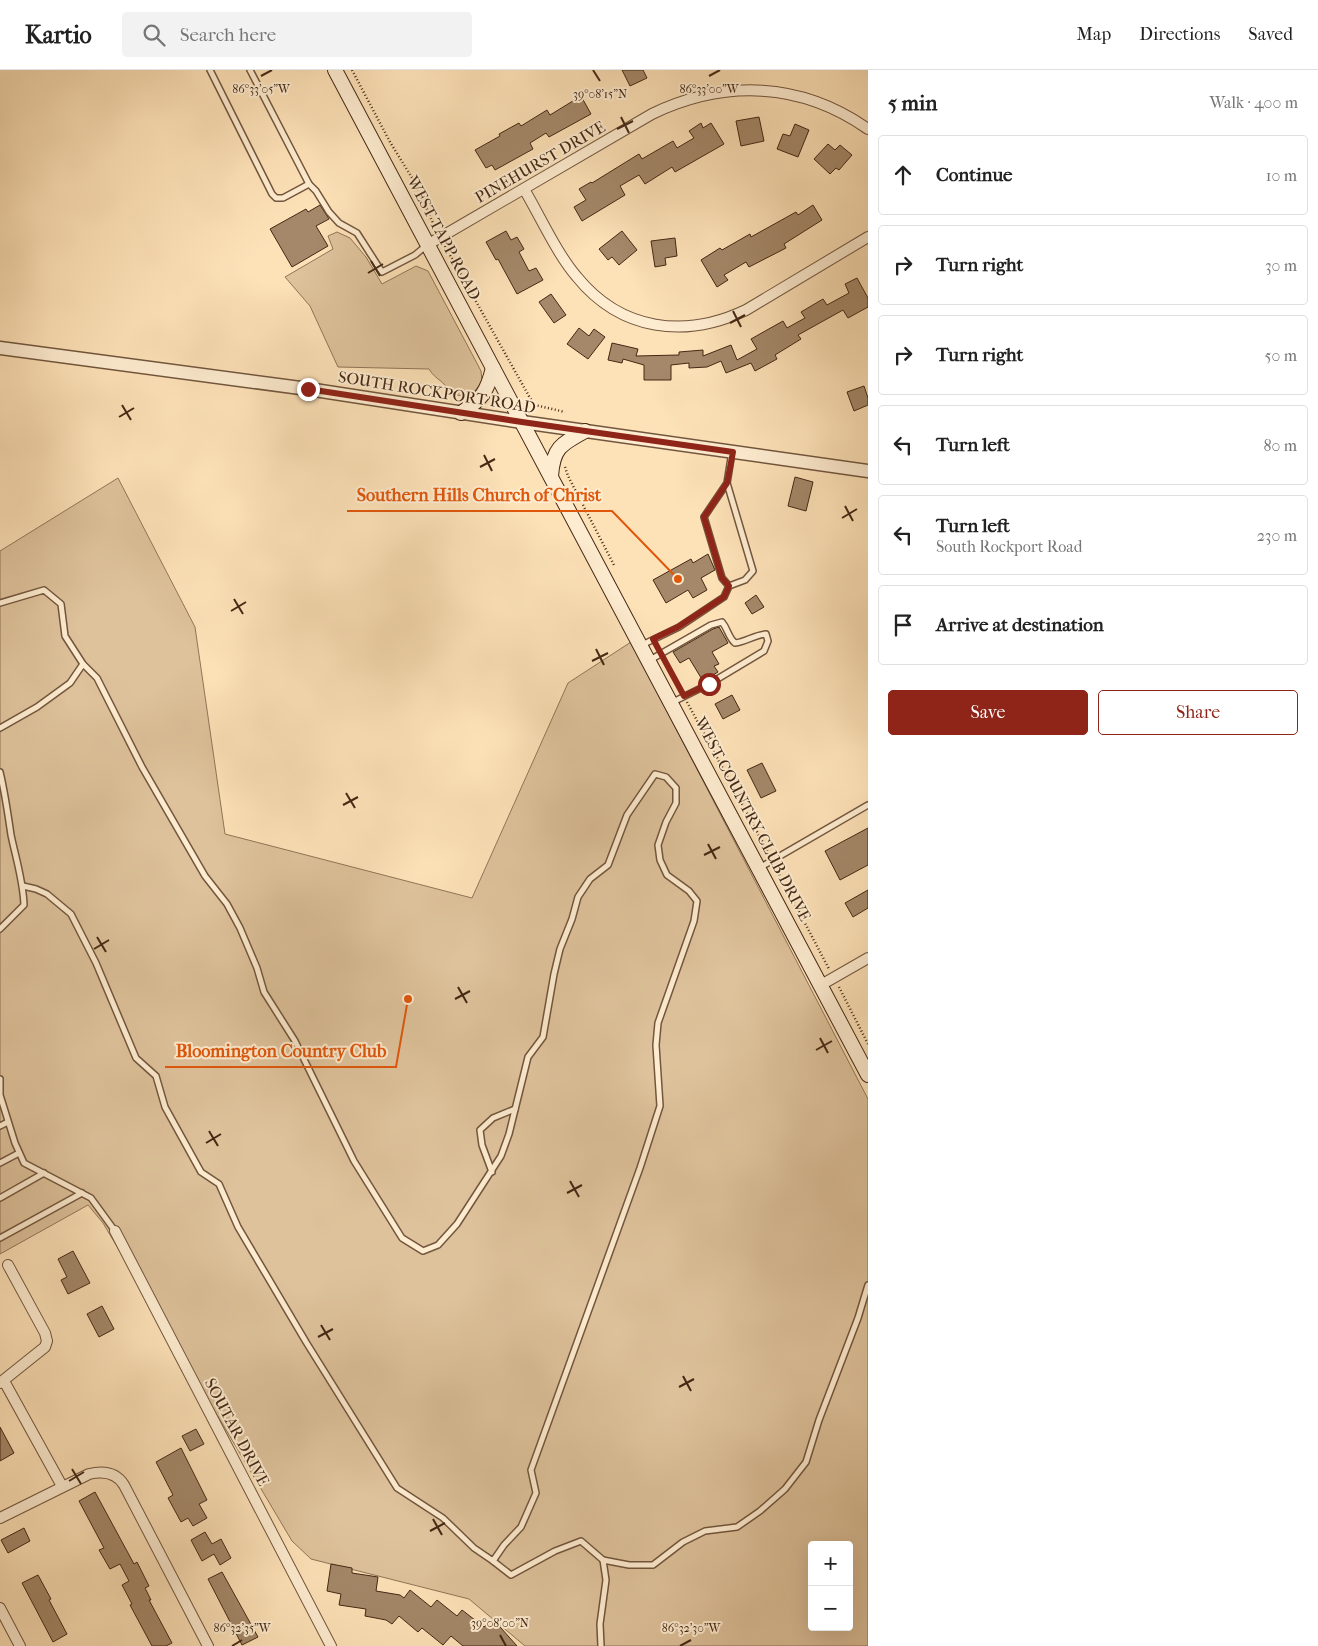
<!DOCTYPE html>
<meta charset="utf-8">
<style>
:root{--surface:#fff;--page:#f2f2f2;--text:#222;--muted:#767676;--line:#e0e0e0;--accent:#8f2418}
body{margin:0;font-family:"IM FELL French Canon",serif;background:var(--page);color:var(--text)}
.controls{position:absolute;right:15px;bottom:15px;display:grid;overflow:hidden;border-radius:5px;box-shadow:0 5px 20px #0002}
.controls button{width:45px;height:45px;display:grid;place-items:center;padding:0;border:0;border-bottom:1px solid var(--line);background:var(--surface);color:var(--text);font:25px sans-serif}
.stop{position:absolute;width:15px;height:15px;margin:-11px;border:4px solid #8f2418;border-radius:50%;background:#fff}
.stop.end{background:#8f2418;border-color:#fff;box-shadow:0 1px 5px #0008}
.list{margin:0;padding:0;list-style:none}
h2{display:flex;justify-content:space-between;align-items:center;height:65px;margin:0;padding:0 20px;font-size:21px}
h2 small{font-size:16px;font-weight:400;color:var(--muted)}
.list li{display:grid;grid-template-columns:32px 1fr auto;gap:15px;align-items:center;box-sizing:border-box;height:80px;margin:0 10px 10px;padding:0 10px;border:1px solid var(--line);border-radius:5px}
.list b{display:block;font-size:19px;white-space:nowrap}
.list p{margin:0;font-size:16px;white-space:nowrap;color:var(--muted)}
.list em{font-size:16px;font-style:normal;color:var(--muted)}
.actions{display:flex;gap:10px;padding:15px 20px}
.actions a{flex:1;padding:11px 0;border:1px solid var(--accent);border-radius:5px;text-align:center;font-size:18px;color:var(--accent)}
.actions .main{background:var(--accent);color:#fff}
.icon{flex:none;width:28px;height:28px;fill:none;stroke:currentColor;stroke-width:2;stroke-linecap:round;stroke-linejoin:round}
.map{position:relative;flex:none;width:868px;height:1576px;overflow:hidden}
header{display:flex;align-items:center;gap:30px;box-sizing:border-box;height:70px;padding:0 25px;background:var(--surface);border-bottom:1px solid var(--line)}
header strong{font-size:24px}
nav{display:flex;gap:28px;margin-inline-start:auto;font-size:18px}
.search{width:350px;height:45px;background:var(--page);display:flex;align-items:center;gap:12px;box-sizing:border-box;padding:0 18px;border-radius:5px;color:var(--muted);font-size:19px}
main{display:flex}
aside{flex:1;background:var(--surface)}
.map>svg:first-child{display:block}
</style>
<header>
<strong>Kartio</strong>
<div class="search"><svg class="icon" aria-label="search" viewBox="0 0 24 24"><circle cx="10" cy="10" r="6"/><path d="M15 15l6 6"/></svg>Search here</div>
<nav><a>Map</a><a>Directions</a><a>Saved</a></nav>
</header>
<main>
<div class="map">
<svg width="868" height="1576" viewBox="0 0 868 1576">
<rect width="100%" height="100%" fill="#fde1b7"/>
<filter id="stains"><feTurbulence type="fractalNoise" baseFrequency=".004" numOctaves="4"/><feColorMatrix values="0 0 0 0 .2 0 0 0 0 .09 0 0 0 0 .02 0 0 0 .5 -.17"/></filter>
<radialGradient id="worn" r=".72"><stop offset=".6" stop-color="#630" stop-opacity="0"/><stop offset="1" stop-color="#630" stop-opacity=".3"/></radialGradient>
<g fill="#dec29b" stroke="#917558" fill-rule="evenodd">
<path d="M337,162L350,168L366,187L382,214L416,196L428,201L481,301L482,312L470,327L450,324C444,309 436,311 429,299L338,297L310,236L285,207L333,179L328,166Z"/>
<path d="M118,408L195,557L225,764L472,828L568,613L631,572L868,1029V1576H525L469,1529L311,1489L292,1471L103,1153L88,1135L0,1184V481ZM812,1475H849V1557H812Z"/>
</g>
<g fill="#a48869" stroke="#442814">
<path d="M622,0H643L647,8L630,16Z"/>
<path d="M581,26L591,44L549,67L546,63L530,73L533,79L495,100L492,95L486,98L475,80L500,66L499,64L519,53L521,56L547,40L550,45Z"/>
<path d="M759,47L764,71L741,76L736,51Z"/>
<path d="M701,53L703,58L711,53L724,74L675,102L672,97L645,114L639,105L620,116L625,125L582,151L574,137L586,130L579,119L591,112L592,113L639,84L642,89L673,71L677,78L694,68L689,61Z"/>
<path d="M795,54L809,60L798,87L777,79L783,64L790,66Z"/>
<path d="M828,74L835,80L840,75L852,85L839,100L836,98L830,104L814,89Z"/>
<path d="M320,135L329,149L316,156L328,176L292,197L270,159L306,139L308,142Z"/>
<path d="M813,135L822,150L784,174L786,178L749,197L746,192L724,205L728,210L717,217L701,190L720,178L722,180L750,164L751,167L796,142L798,145Z"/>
<path d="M506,161L511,170L517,167L524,179L519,182L529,201L536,198L543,210L517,224L498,189L496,190L486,172Z"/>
<path d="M622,161L637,180L619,195L612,187L608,190L599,179Z"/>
<path d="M675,168L677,186L665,188L666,195L655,197L651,171Z"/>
<path d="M857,208L868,228V237L848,248L843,240L798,265L801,269L775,285L777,289L755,301L751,293L726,303L721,291L707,297L689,298V293L671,295V310H644V295L623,289L622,293L608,290L612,273L638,279L636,286L679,285V282L703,280V286L731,275L737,290L757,279L751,269L783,251L787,258L805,248L801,242L823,229L827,235L849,223L845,214Z"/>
<path d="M551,224L566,245L554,253L539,232Z"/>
<path d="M579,258L589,266L594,259L605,267L588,289L567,274Z"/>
<path d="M864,316L868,328V335L854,341L847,322Z"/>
<path d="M795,407L813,412L806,441L788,436Z"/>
<path d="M708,484L715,500L701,508L707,520L693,528L688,520L666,533L653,510L691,489L693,493Z"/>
<path d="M756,525L764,537L752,544L745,533Z"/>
<path d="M719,557L728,573L712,582L719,594L714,596L718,602L703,611L689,588L680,593L673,582L713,559Z"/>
<path d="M732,625L740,640L723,649L715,634Z"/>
<path d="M762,693L776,721L761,728L747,700Z"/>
<path d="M868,758V795L840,810L825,781Z"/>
<path d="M868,820V838L853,847L845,833Z"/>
<path d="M73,1181L90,1213L68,1224L61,1210L67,1207L58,1189Z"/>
<path d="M102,1236L114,1259L99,1267L87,1244Z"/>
<path d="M0,1357L14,1383L0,1391Z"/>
<path d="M196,1359L204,1374L190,1381L182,1366Z"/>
<path d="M181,1378L207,1430L199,1434L207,1448L193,1456L188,1448L181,1452L168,1428L173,1425L156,1392Z"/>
<path d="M95,1422L134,1494L137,1492L149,1516L145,1518L151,1530H149L172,1573L166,1576H152L130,1535L132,1534L122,1515L129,1511L120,1494L110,1499L99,1480L104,1478L79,1431Z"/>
<path d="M24,1458L30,1471L8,1483L1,1470Z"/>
<path d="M205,1462L212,1474L221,1469L231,1488L220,1495L214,1484L202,1491L191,1470Z"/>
<path d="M331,1494L352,1498V1503L378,1507L376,1521L400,1525L404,1528L410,1520L431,1537L437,1530L457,1546L462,1540L484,1557L493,1549L517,1576H463L451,1566L443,1575L422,1558L418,1562L399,1546L392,1554L386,1550L365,1546L366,1539L339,1535L341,1524L327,1521Z"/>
<path d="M222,1502L258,1567L242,1575L208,1509Z"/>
<path d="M38,1505L51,1529L49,1530L67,1564L53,1572L22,1513Z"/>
</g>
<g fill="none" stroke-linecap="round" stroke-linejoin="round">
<defs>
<g id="service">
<path d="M210,0L272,124L276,128H283L309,114"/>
<path d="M250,0L309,114L316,121L329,142L339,153L357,163L382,202L415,185L427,175"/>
<path d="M727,413L704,447L722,508L729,516L745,510L753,501L727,413L732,382"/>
<path d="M0,533L44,520L61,534L65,566L83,594L97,608L142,697L205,806L227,834L240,858L257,898L264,922L295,971L354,1091L402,1168L423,1181L438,1175L457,1154L501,1086L509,1064L528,987L543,967L554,904L560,879L572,849L578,827L590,809L608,795L627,745L655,704L666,707L676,718V733L666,752L658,775L660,790L667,805L689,821L697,831L694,851L658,953L656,975L660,1036L640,1098L531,1400L536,1423L521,1457L504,1475L493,1491L474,1478L443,1448L397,1418L306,1272L238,1157L219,1114L201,1102L165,1037L156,1006L136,988L96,893L71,844L47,824L36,819L23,816"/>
<path d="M642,575L679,557L724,527L729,516"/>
<path d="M650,590L711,555L722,552C728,559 728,567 735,573C746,572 754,565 766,564L768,571L764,581L709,614L671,633"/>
<path d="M0,658L37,637L70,613L83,594"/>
<path d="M0,702C5,723 8,744 11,765C16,789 23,810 24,835L0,859"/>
<path d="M759,798L868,735"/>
<path d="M0,1009V1025L15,1073L24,1093L91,1128L115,1161"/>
<path d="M0,1056L8,1052"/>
<path d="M0,1093L19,1083"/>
<path d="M492,1102L482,1075L480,1060L493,1048L515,1039"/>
<path d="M0,1128L44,1103"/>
<path d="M0,1168L82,1123"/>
<path d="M493,1491L511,1505L555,1481L581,1471L603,1490L629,1495H653L683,1472L705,1461L737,1457L760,1441L785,1419L806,1392L819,1350L858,1248L868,1215"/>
<path d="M601,1576L600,1554L606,1510L603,1490"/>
</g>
<g id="minor">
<path d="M524,119C540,146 557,184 577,207C621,261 685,269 746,240L868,167"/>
<path d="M427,175L652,44C725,9 801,12 868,59"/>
<path d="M821,915L868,888"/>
<path d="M115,1161L331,1576"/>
<path d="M4,1311L62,1416"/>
<path d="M0,1313L45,1277L47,1271L45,1263L8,1195"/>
<path d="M0,1448L89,1404C102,1401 116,1402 124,1415L208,1576"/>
<path d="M0,1538L20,1576"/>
</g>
<path id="tertiary" d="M0,278L308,319L522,352L868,401"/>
<g id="secondary">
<path d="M335,0L868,1005"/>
<path d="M461,343C482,329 487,322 493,298"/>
<path d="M551,406C553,378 561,374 585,361"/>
</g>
</defs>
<use href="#service" stroke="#72563d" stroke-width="8"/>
<use href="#minor" stroke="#72563d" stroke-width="12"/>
<use href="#tertiary" stroke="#72563d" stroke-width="15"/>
<use href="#secondary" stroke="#442814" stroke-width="16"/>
<g stroke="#442814" stroke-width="2.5" stroke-dasharray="1 2.5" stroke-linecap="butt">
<path d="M352,0L390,72L417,116L435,158"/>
<path d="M445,176L530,328L535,335L565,342"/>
<path d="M565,397L568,406L614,495"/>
<path d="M665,591L680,619"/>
<path d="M687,632L769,784"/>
<path d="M776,798L829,899"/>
<path d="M839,917L868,974"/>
</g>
<use href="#service" stroke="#feecd0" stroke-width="5"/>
<use href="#minor" stroke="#feecd0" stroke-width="10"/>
<use href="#tertiary" stroke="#feecd0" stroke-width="12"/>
<use href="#secondary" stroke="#feecd0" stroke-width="14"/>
</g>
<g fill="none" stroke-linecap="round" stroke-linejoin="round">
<path stroke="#8f2418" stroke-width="6" d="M308,319L522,352L733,382L727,413L704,447L722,508L729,516L724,527L678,557L653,569L684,626L709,614"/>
</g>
<path fill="none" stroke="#442814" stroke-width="2" d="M593,0L600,11M261,6L272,0M709,6L720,0M621,47L629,63M617,59L633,51M371,191L380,206M368,203L383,194M733,241L741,257M730,253L745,245M122,335L131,350M119,347L134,338M484,385L492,401M480,397L495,389M845,436L853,451M842,448L857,439M234,529L243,544M231,541L246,532M596,579L604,595M592,591L608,583M346,723L355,738M343,735L358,727M708,774L716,789M704,785L720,777M97,867L106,882M94,879L109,870M458,917L467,933M455,929L470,921M820,968L828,983M816,980L832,971M209,1061L218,1076M206,1073L221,1064M570,1111L579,1127M567,1123L582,1115M321,1255L330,1270M318,1267L333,1259M683,1306L691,1321M679,1317L694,1309M72,1399L81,1414M69,1411L84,1402M433,1449L442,1465M430,1461L445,1453M500,1565L506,1576M232,1576L242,1570M680,1576L691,1570"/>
<g text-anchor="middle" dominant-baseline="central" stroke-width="4" stroke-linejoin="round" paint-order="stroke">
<g font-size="16" fill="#442814" stroke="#feecd0">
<text transform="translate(540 92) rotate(-30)">PINEHURST DRIVE</text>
<text transform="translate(444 168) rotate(62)">WEST TAPP ROAD</text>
<text transform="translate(437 322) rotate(9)">SOUTH ROCKPORT ROAD</text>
<text transform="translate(753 749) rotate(62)">WEST COUNTRY CLUB DRIVE</text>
<text transform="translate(237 1362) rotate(62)">SOUTAR DRIVE</text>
</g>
</g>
<g font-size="12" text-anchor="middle" fill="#442814" stroke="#feecd0" stroke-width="4" stroke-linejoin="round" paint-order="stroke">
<text x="261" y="23">86°33'05"W</text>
<text x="709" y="23">86°33'00"W</text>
<text x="600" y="28">39°08'15"N</text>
<text x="500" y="1557">39°08'00"N</text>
<text x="242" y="1562">86°32'35"W</text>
<text x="691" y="1562">86°32'30"W</text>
</g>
<path fill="none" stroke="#e0570c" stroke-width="2" d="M678 509L612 441H347M408 929L396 997H165"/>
<g fill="#e0570c" stroke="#feecd0" stroke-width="2">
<circle cx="678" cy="509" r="5"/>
<circle cx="408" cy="929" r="5"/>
</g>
<g font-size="18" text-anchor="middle" font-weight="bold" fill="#e0570c" stroke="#feecd0" stroke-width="4" stroke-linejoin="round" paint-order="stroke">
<text x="479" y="431">Southern Hills Church of Christ</text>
<text x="281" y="987">Bloomington Country Club</text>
</g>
<rect width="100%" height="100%" filter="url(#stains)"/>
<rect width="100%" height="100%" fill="url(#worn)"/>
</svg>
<div class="controls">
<button>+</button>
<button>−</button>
</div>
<div class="stop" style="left:709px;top:614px"></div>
<div class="stop end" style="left:308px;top:319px"></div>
</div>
<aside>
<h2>5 min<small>Walk · 400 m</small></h2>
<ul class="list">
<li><svg class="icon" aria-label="ahead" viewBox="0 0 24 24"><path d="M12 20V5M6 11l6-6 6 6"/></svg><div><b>Continue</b></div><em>10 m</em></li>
<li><svg class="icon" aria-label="right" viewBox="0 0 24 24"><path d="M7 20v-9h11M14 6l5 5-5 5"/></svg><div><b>Turn right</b></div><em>30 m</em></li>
<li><svg class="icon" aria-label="right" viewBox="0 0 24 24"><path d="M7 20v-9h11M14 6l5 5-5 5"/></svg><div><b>Turn right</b></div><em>50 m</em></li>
<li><svg class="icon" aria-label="left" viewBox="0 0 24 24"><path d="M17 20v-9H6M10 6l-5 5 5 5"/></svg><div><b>Turn left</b></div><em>80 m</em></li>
<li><svg class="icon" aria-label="left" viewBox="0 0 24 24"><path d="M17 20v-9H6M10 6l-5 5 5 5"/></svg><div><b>Turn left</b><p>South Rockport Road</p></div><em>230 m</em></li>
<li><svg class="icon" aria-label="arrive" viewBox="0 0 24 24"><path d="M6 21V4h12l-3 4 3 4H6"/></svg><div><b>Arrive at destination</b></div></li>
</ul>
<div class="actions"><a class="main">Save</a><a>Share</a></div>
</aside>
</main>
